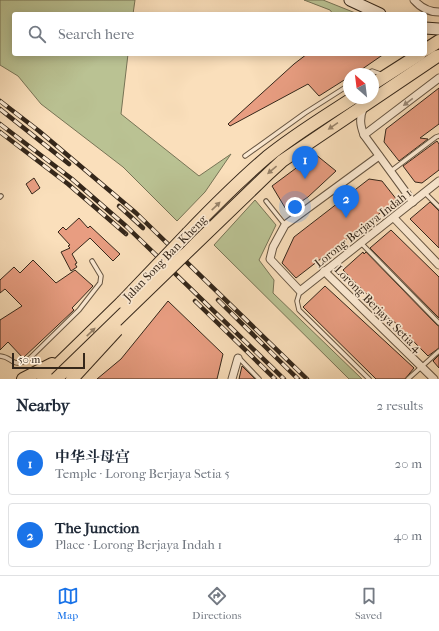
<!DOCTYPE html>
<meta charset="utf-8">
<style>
:root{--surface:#fff;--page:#f2f2f3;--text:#1f2937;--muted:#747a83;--line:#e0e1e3;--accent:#1a73e8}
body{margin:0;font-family:"IM FELL French Canon","Noto Serif SC",serif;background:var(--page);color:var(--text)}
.compass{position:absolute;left:343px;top:68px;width:36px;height:36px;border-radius:50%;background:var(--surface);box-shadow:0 2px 10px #0003;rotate:332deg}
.scale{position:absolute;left:12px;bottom:10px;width:73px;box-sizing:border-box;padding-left:4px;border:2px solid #35271a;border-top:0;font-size:11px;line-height:14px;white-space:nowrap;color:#35271a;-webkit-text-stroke:3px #fcead3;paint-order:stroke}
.you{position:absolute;left:295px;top:207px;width:14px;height:14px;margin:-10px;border:3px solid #fff;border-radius:50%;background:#1a73e8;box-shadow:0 0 0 6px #1a73e833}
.badge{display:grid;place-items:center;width:26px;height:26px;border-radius:50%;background:var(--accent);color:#fff;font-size:13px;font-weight:700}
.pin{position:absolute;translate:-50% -33px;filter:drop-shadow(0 1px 2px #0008)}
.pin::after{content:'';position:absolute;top:21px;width:14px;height:12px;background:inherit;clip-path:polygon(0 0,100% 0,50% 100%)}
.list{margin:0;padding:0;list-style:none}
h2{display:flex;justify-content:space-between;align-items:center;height:52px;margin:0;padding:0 16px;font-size:17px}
h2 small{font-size:13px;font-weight:400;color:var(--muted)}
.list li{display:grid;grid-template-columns:26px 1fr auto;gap:12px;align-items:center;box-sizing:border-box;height:64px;margin:0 8px 8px;padding:0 8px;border:1px solid var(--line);border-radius:4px}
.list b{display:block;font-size:15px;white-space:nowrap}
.list p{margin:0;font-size:13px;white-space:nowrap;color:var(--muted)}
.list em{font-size:13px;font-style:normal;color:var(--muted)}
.icon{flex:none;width:22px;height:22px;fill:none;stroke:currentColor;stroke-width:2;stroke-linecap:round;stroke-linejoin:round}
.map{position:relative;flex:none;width:439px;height:379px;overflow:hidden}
.search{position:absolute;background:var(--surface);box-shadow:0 2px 10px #0003;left:12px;right:12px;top:12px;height:44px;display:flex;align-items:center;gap:10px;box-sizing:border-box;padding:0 14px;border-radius:4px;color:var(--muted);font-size:15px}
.sheet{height:196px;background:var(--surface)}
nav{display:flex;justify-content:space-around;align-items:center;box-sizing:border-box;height:56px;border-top:1px solid var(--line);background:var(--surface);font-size:11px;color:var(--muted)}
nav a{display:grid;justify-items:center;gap:2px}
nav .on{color:var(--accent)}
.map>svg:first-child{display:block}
</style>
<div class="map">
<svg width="439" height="379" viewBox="0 0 439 379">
<rect width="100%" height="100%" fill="#fadfbb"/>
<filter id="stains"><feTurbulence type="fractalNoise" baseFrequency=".005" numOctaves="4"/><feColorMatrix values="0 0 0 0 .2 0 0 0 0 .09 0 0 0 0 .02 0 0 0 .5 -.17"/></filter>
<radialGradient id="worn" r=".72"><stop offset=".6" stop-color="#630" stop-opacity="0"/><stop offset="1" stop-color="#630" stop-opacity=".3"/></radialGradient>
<g fill="#bac293" stroke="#787456">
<path d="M0,0H135L133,14H14V54H128L121,114L199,176L231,154L205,192L177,221L123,167L41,104L18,76L0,65Z"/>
<path d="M304,0H323L358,14H333L330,10Z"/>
<path d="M255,200L276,225L259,260L274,280L273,293L362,379H349L214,245Z"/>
</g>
<g fill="#e89d81" stroke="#35271a">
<path d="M307,54H384L355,74H349V77L319,96L308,84L230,126L228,124L294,64Z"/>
<path d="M439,88V124L420,138L428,139L399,161L384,142L386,129Z"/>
<path d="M437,141L439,144V170L422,183L415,182L403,166Z"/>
<path d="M315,154L336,171L308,197L287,211L272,186Z"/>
<path d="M34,178L40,188L32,194L26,184Z"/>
<path d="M369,179L382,181L397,200L296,278L282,263L294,237Z"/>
<path d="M430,202L439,211V248L410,219Z"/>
<path d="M79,218L88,228L90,226L120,254L113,261L90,238L72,254L77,263L75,264L77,267L71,271L61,252L70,248L68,246L70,245L58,232L63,227L66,230Z"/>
<path d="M391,230L439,277V318L370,248Z"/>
<path d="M363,252L364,254L366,252L437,325L439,326V348L428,356L343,270Z"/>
<path d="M33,260L56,283L75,270L93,286L72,308L74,310L23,358L8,342L0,350V320L22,306L5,289L0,293V280L14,267L20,273Z"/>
<path d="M325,286L414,368L405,379H376L303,307Z"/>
<path d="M168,301L223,354L217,379H97L121,359Z"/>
<path d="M439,355V368L433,361Z"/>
<path d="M242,366L255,379H239Z"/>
</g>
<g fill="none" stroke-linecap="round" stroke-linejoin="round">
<defs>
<g id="lane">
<path d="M367,74L372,71L383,75"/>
<path d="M245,156L305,113L349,85"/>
<path d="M391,171L436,137L439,136"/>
<path d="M425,193L439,207"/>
<path d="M0,197L1,196"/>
<path d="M266,201L285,225"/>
<path d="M361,243L439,323"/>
<path d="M300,291L297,301L299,310L369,379"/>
<path d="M0,356C14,357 12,370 30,358L79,310L100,283L101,276L92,261"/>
<path d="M239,358L259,379"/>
<path d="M408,379L439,351"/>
</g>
<g id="street">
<path d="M414,0C421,8 429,12 439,12"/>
<path d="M364,107C359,117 360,125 364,135L413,202"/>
<path d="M364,135L439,78"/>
<path d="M379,156L285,225L273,247L270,259L300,291L439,181"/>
<path d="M394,218L439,265"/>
<path d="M324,271L434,379"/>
<path d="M232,379L238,358"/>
</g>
<g id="secondary">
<path d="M350,0L380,14"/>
<path d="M425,28L439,29"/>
</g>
<g id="primary">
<path d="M425,50L439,41"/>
<path d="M373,84L420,54"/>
<path d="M188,233C213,207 239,181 267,157C294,135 324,117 353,98"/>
<path d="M184,255L268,174L282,161L436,57L439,56"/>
<path d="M23,379L52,364"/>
<path d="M43,379L122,302"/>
</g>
</defs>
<use href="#lane" stroke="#665542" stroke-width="5.5"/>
<use href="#street" stroke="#665542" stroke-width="9"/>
<use href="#secondary" stroke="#35271a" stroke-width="13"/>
<use href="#primary" stroke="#35271a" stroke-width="14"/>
<use href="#lane" stroke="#fcead3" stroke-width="3.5"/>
<use href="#street" stroke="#fcead3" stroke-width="7"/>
<use href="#secondary" stroke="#fcead3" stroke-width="11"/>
<use href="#primary" stroke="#fadfbb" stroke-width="12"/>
<defs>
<g id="rail">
<path d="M0,101L39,131L136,213L307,379"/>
<path d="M0,109L69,164"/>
<path d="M0,124L72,179L126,226L284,379"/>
<path d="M0,132L68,184L126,234"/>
<path d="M119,206L143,228"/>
<path d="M218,300L298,379"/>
<path d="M195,301L275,379"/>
</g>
</defs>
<use href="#rail" stroke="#35271a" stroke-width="4.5"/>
<use href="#rail" stroke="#fcead3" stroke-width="3" stroke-dasharray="9" stroke-linecap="butt"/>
<defs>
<g id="primary-bridge">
<path d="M122,302L188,233"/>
<path d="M56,379L184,255"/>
<path d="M72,379L117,330"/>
</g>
</defs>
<use href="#primary-bridge" stroke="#35271a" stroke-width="14" stroke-linecap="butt"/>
<use href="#primary-bridge" stroke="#fadfbb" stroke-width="12"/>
</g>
<defs><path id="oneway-solid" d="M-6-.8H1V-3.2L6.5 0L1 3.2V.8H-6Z"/></defs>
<use fill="#988876" href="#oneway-solid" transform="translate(408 102) rotate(143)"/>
<g fill="#98836a">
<use href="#oneway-solid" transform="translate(333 126) rotate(146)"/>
<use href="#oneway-solid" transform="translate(272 170) rotate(140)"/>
<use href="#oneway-solid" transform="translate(216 206) rotate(-44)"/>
<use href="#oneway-solid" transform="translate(91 332) rotate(-44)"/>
</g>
<g text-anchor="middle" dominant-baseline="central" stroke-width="3.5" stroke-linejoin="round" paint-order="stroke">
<g font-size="12" fill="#35271a" stroke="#fcead3">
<text transform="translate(363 228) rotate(-38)">Lorong Berjaya Indah 1</text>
<text transform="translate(165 258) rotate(-46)">Jalan Song Ban Kheng</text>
<text transform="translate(378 309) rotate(45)">Lorong Berjaya Setia 4</text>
</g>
</g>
<rect width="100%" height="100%" filter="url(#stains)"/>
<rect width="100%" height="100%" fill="url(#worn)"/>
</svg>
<svg class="compass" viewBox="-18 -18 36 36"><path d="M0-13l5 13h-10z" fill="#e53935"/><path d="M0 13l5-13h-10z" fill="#747a83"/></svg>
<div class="scale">50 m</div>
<div class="you"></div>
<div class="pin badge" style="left:305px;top:179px">1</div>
<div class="pin badge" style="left:346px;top:218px">2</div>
<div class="search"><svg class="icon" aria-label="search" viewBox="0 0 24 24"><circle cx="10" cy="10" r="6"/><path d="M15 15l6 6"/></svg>Search here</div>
</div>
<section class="sheet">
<h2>Nearby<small>2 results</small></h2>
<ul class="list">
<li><span class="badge">1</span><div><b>中华斗母宫</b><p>Temple · Lorong Berjaya Setia 5</p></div><em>20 m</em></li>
<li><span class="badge">2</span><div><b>The Junction</b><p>Place · Lorong Berjaya Indah 1</p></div><em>40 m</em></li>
</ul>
</section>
<nav>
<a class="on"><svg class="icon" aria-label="map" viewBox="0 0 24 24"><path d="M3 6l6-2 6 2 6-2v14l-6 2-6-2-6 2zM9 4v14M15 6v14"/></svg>Map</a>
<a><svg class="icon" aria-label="directions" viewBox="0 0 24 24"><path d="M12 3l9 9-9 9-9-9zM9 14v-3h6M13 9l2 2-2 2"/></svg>Directions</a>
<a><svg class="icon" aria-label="saved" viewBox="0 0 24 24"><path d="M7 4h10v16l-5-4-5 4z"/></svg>Saved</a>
</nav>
